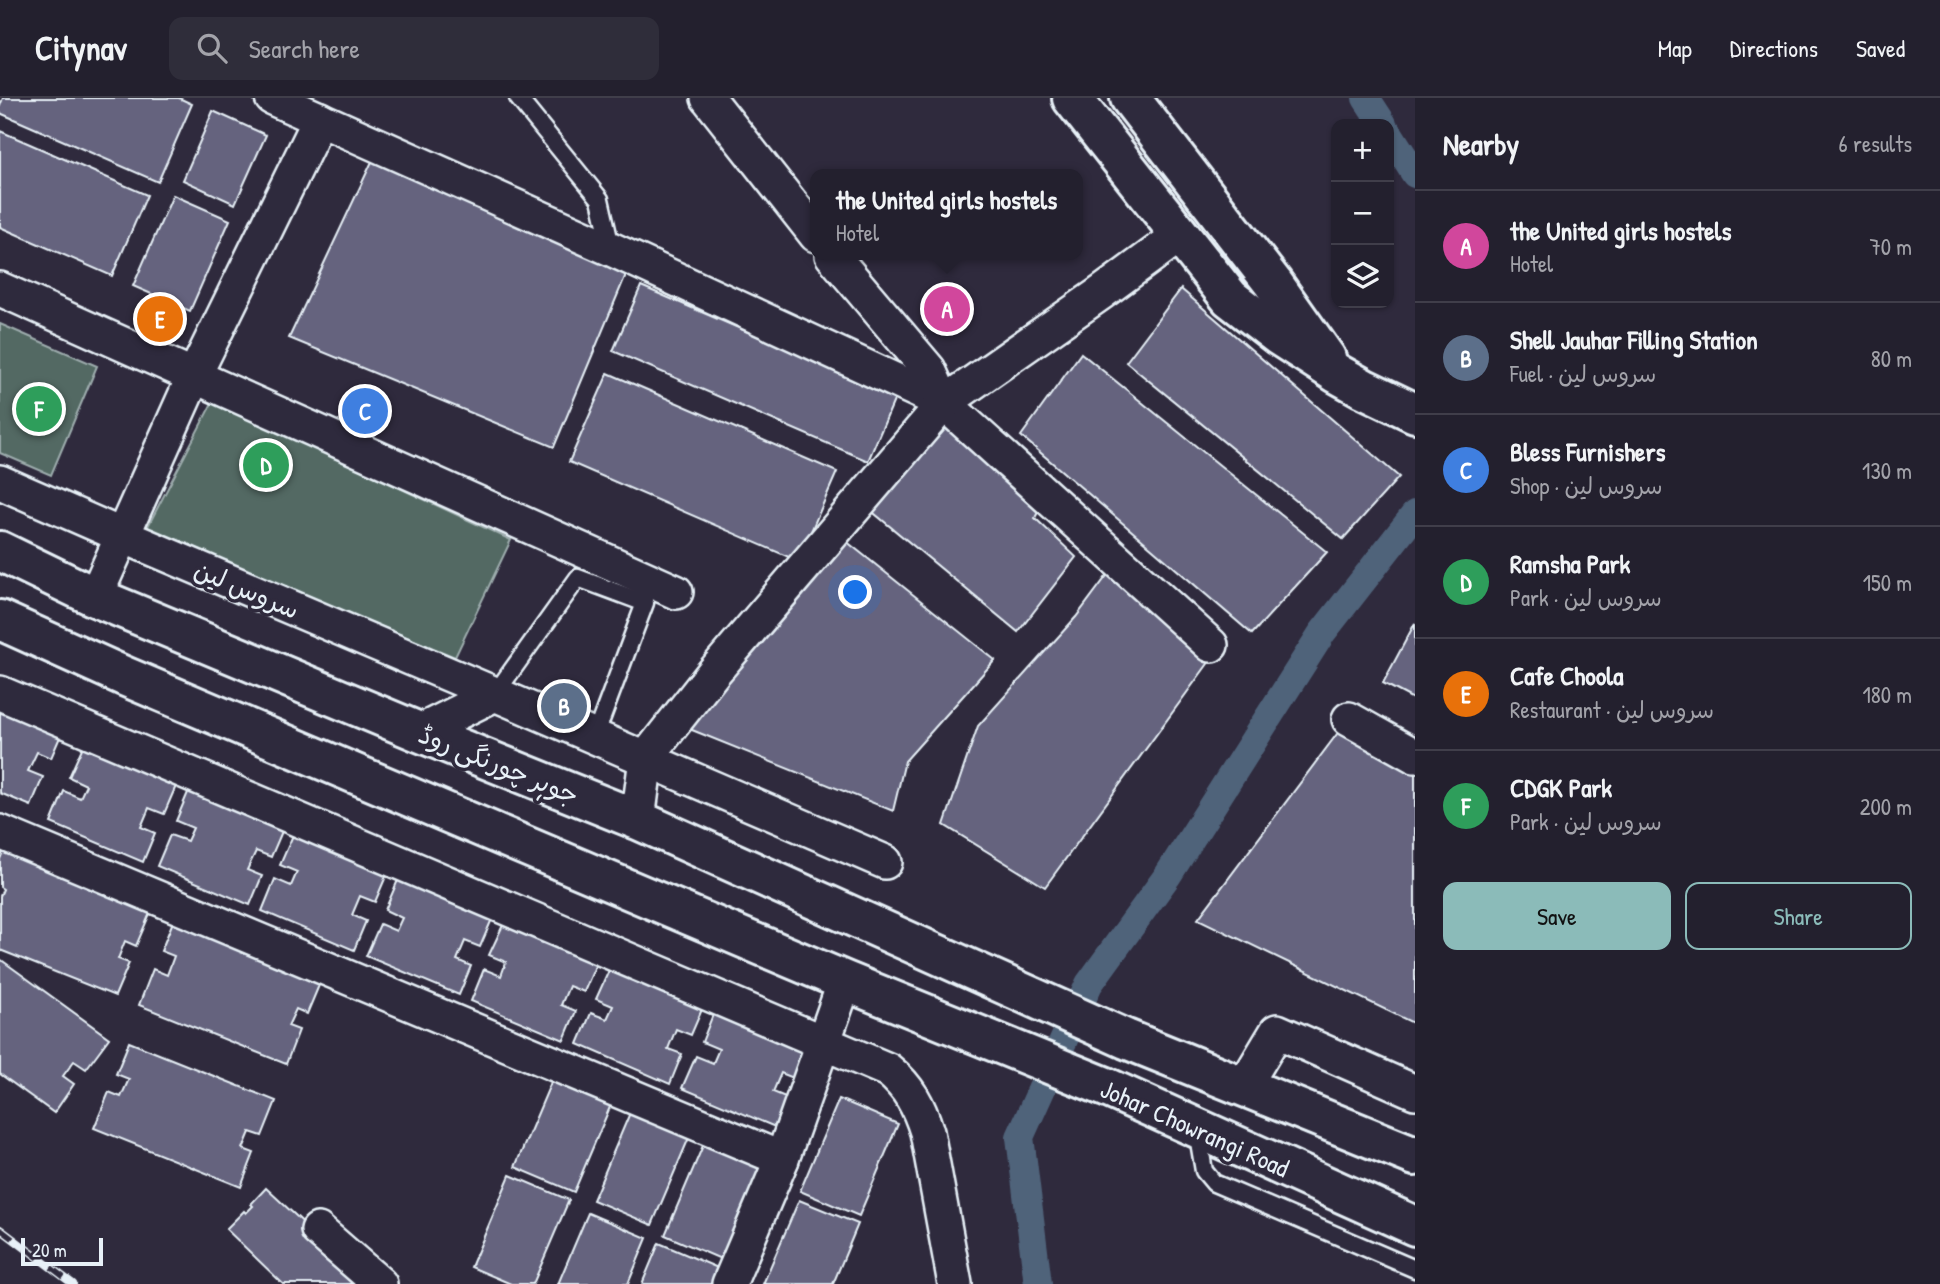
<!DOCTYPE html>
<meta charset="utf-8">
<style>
:root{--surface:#23202e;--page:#2f2d3a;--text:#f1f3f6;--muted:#a3a3aa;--line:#403e4a;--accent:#8bbbb9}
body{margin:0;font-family:"Patrick Hand","Playpen Sans Arabic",sans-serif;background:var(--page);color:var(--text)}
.controls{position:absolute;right:21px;top:21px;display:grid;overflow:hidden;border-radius:14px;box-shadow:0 2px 5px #0004}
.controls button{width:63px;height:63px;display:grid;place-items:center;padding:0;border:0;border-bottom:2px solid var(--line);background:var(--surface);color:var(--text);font:35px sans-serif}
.scale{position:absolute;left:21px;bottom:18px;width:82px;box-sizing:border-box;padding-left:7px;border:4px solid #e8f1f8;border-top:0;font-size:19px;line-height:24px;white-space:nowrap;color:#e8f1f8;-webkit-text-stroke:5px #2f2a3d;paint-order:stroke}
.you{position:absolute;left:856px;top:495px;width:24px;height:24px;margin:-18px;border:5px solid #fff;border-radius:50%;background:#1a73e8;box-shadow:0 0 0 10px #1a73e833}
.badge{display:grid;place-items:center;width:46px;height:46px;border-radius:50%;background:var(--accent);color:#fff;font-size:23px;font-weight:700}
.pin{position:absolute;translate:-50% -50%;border:4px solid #fff;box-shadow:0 2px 7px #0006}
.popup{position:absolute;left:810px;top:71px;width:273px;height:91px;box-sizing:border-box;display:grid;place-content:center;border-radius:14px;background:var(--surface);filter:drop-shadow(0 2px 5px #0005);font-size:23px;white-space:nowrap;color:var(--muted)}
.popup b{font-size:26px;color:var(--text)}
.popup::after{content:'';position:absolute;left:50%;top:100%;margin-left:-14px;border:14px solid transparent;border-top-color:var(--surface)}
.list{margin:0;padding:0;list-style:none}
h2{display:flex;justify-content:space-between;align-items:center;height:91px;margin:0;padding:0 28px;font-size:30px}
h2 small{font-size:23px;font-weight:400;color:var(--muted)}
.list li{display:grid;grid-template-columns:46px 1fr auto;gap:21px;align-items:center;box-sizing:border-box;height:112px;padding:0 28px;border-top:2px solid var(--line)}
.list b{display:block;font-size:26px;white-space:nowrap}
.list p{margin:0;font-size:23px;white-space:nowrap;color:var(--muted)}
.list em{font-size:23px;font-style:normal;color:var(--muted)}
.actions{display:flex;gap:14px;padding:21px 28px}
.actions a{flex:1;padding:16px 0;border:2px solid var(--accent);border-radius:14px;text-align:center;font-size:24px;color:var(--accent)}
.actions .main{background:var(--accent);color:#111}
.icon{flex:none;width:38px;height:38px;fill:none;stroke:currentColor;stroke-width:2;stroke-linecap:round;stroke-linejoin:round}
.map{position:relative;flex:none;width:1415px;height:1186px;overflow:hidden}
header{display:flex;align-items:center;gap:42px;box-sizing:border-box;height:98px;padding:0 35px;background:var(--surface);border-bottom:2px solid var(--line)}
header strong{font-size:33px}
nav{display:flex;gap:38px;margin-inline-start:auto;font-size:24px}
.search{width:490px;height:63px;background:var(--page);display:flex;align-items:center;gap:18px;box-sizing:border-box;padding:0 24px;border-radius:14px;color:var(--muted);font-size:26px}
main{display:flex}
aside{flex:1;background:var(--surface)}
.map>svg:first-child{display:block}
</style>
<header>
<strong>Citynav</strong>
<div class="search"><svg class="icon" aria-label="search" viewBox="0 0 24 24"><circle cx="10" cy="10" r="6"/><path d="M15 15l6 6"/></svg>Search here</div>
<nav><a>Map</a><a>Directions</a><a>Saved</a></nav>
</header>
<main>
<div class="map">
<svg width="1415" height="1186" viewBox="0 0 1415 1186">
<rect width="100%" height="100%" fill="#2f2a3d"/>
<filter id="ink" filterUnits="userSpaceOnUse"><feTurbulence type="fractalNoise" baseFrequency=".0143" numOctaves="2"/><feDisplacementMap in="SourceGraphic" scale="14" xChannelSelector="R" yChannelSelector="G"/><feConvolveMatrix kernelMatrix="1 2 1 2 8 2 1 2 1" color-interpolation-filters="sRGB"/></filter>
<g filter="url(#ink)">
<g fill="#536963" stroke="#9eadae" stroke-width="2">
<path d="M0,226L97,268L51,377L0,355Z"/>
<path d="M213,303L511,442L455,559L146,432Z"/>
</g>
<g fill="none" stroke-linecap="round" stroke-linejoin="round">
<g stroke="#4f637a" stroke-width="28">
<path d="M1366,0L1383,26"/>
<path d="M1389,35L1415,76"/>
<path d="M1038,1186L1020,1039L1089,886L1168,777L1322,535L1415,416"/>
</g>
</g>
<g fill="#65647e" stroke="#e8f1f8" stroke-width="2">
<path d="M3,0H179L192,6L158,84L0,15V8Z"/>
<path d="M213,13L266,37L235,106L183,82Z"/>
<path d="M0,33L147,97L112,178L0,129Z"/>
<path d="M375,57L630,167L554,349L289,240Z"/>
<path d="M173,97L230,122L190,213L133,188Z"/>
<path d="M641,188L896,298L868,363L613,253Z"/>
<path d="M1181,191L1399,379L1343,441L1126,264Z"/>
<path d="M1081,255L1327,454L1252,536L1021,338Z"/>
<path d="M608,275L837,374L798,463L569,364Z"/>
<path d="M946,318L1043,404L1035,420L1076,459L1018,534L869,411Z"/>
<path d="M841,439L995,562L905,663L893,713L687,630Z"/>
<path d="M1109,475L1210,563L1045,789L944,727L978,628L1076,519Z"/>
<path d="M1415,525V602L1383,585Z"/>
<path d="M0,605L63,632L51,660L37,654L28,673L43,679L31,708L0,695Z"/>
<path d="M1340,632L1415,674V926L1198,821Z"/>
<path d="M83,648L176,688L164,716L149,710L141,729L155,735L143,764L51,725L64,693L80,700L86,687L69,679Z"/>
<path d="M189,692L283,731L271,759L256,753L247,772L262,778L250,807L157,768L170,737L187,743L193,730L176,723Z"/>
<path d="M293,737L387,776L375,804L360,798L352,817L366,823L354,852L262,813L275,781L291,788L297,774L280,767Z"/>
<path d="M3,754L151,813L136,848L125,843L118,861L129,865L115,898L0,852V798L3,791L0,789V761Z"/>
<path d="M398,782L492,821L480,849L465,843L457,862L471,868L459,897L366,858L380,826L396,833L402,820L385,812Z"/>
<path d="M174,821L322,880L307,916L296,911L288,928L299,932L286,966L139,907L153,871L167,877L174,858L161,853Z"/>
<path d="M503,827L596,866L584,894L569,888L561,907L576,913L564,942L471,903L484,871L501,878L506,864L489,857Z"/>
<path d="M0,861L109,940L86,971L74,963L63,978L74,986L54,1015L0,976Z"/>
<path d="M610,870L703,909L691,937L676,931L668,951L682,956L670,986L578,946L591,915L607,921L613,908L596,901Z"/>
<path d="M714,914L808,953L796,981L781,975L773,994L788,1000L775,1029L682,990L696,958L713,965L719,951L702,944Z"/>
<path d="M129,944L276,1003L262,1038L250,1034L243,1051L254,1055L241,1089L94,1030L109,994L121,999L129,981L116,976Z"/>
<path d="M554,977L613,1002L574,1094L515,1069Z"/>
<path d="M839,1001L898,1026L859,1118L800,1093Z"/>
<path d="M632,1010L691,1035L652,1127L593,1102Z"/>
<path d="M704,1045L763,1070L723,1162L665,1137Z"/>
<path d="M510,1077L569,1102L533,1186H511L471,1169Z"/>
<path d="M266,1090L369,1186H283L226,1131L244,1113L246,1115L253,1108L251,1106Z"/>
<path d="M799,1102L858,1126L833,1186H763Z"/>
<path d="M588,1115L647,1140L628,1186H558Z"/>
<path d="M659,1145L718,1170L711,1186H642Z"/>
</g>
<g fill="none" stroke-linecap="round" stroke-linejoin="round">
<defs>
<g id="service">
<path d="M518,0L600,101L611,149"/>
<path d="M495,596L578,480L645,505L595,638"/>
<path d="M1197,1032L1204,1073L1214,1085L1415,1171"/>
</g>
<g id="minor">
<path d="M272,0L611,151L944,305L1211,547"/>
<path d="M708,0L816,137"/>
<path d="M832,157L929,272L944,305"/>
<path d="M0,191L676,494"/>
<path d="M0,384L123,438L495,596"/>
<path d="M95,499L194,278L320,21"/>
<path d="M0,595L888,972C909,989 919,1008 927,1034L955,1186"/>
<path d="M1349,621L1415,658"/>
<path d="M419,634L495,596L885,764"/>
<path d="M638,722L646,660L714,574L944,305L1101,195L1180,137"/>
<path d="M0,734L782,1061"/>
<path d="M1244,988L1277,933L1415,994"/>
<path d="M318,1132L380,1186"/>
<path d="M729,1186L782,1061L845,883"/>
</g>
<g id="tertiary">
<path d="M1072,0L1230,200L1279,238L1338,276L1363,290L1415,315"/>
<path d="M1130,0L1273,185L1326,260"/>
</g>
<g id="secondary">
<path d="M0,453L95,499L419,634L638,722L1126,941L1415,1058"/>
<path d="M0,522L124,578L845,883L1106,989L1415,1128"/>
</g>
</defs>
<use href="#service" stroke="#e8f1f8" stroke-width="21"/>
<use href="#minor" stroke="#e8f1f8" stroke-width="38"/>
<use href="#tertiary" stroke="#e8f1f8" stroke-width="44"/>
<use href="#secondary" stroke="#e8f1f8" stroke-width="44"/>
<use href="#service" stroke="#2f2a3d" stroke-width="16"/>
<use href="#minor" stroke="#2f2a3d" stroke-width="33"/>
<use href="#tertiary" stroke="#2f2a3d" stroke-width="38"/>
<use href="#secondary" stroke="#2f2a3d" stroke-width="38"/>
<defs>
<path id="rail" d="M0,1131L73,1186"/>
</defs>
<use href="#rail" stroke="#e8f1f8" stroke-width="8"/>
<use href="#rail" stroke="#2f2a3d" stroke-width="5" stroke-dasharray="16" stroke-linecap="butt"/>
</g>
</g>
<g text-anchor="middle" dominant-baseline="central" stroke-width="7" stroke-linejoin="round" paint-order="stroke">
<g font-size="26" fill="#e8f1f8" stroke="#2f2a3d">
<text transform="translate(247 491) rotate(23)">سروس لین</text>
<text transform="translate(499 666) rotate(22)">جوہر چورنگی روڈ</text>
<text transform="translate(1195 1030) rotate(24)">Johar Chowrangi Road</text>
</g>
</g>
</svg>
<div class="controls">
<button>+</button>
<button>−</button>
<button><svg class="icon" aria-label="layers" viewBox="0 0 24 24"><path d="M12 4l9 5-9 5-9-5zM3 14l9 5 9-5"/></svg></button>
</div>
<div class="scale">20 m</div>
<div class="you"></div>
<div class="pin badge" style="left:947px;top:211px;background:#d1479c">A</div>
<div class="popup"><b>the United girls hostels</b>Hotel</div>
<div class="pin badge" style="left:564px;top:608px;background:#5c6f8a">B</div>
<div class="pin badge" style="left:365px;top:313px;background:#3f7fe0">C</div>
<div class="pin badge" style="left:266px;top:367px;background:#2e9e5b">D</div>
<div class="pin badge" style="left:160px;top:221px;background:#e8710a">E</div>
<div class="pin badge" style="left:39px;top:311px;background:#2e9e5b">F</div>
</div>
<aside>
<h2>Nearby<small>6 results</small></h2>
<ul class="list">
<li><span class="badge" style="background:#d1479c">A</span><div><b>the United girls hostels</b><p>Hotel</p></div><em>70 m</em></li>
<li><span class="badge" style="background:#5c6f8a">B</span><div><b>Shell Jauhar Filling Station</b><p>Fuel · سروس لین</p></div><em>80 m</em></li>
<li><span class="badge" style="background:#3f7fe0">C</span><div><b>Bless Furnishers</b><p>Shop · سروس لین</p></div><em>130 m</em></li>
<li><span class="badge" style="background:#2e9e5b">D</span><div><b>Ramsha Park</b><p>Park · سروس لین</p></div><em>150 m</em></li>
<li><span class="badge" style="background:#e8710a">E</span><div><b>Cafe Choola</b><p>Restaurant · سروس لین</p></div><em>180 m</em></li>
<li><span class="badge" style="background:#2e9e5b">F</span><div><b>CDGK Park</b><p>Park · سروس لین</p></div><em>200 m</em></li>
</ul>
<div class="actions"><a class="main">Save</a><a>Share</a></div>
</aside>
</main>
